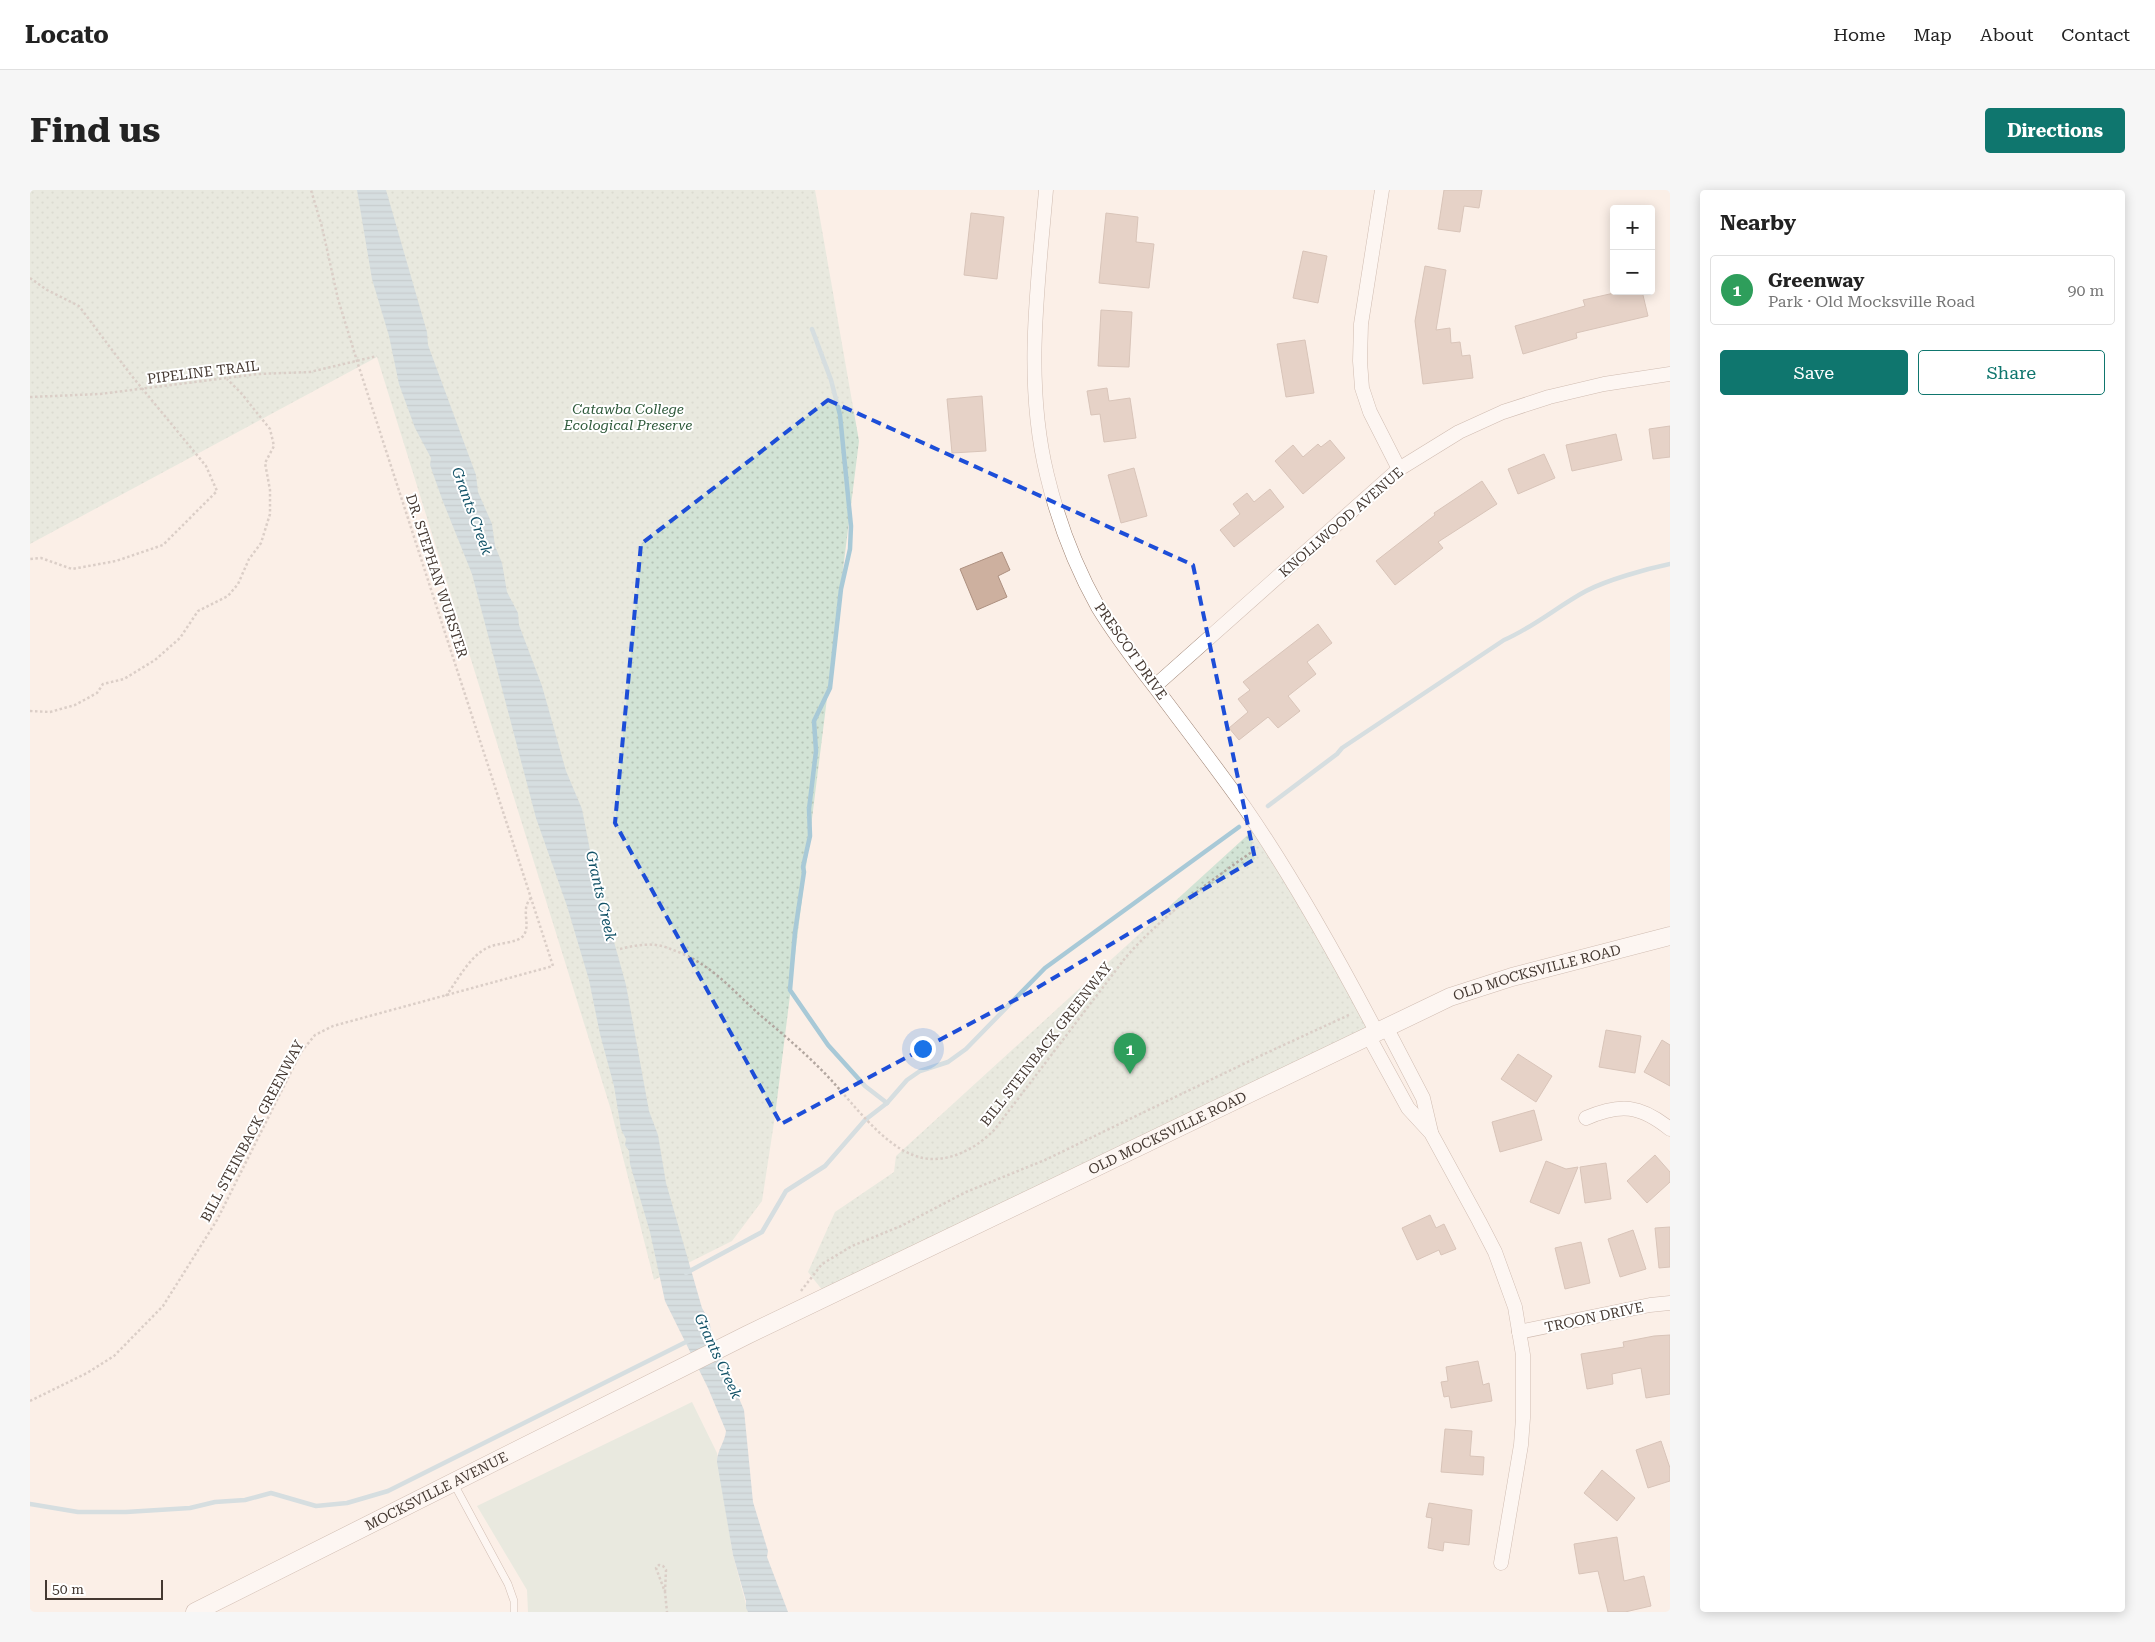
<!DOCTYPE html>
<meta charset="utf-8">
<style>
:root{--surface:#fff;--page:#f6f6f6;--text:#222;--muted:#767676;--line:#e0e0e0;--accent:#0f766e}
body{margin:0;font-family:"Roboto Serif",serif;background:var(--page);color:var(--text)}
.controls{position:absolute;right:15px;top:15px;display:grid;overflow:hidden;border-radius:5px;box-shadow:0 2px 12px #0003}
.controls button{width:45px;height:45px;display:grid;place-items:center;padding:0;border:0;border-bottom:1px solid var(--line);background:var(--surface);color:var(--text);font:25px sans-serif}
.scale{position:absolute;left:15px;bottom:12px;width:118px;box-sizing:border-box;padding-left:5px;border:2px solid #443831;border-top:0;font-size:14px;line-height:18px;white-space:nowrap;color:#443831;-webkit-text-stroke:4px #fff;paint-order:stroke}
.you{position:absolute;left:892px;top:858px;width:18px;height:18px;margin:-12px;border:4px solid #fff;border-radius:50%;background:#1a73e8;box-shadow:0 0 0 8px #1a73e833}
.badge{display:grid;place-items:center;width:32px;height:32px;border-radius:50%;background:var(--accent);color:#fff;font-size:16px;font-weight:700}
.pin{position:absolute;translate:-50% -41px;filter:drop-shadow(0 1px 2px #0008)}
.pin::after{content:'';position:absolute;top:26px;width:18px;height:15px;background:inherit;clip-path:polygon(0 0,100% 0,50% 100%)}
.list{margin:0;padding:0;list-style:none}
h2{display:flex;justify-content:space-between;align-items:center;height:65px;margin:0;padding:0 20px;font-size:21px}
h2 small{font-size:16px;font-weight:400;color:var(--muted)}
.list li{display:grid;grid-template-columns:32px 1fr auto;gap:15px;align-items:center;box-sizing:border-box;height:70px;margin:0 10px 10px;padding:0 10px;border:1px solid var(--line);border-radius:5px}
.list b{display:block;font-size:19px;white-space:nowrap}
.list p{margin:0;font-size:16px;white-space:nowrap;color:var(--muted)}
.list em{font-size:16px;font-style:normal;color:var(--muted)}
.actions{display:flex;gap:10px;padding:15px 20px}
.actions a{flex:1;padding:11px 0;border:1px solid var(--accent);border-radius:5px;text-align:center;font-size:18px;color:var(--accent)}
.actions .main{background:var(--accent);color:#fff}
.map{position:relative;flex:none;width:1640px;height:1422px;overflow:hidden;border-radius:5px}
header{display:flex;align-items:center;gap:30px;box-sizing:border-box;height:70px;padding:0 25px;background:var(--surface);border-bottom:1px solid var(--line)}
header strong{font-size:24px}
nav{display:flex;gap:28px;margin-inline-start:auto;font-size:18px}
.intro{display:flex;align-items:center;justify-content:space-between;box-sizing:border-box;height:120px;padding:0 30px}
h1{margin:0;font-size:35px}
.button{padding:12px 22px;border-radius:5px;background:var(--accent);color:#fff;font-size:18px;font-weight:700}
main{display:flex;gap:30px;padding:0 30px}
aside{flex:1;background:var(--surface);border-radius:5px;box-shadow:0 2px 12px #0003}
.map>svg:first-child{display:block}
</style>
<header>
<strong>Locato</strong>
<nav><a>Home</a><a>Map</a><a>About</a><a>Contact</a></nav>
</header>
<div class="intro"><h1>Find us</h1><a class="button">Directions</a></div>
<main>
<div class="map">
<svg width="1640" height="1422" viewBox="0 0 1640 1422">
<defs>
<pattern id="park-dots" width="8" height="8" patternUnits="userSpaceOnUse" patternTransform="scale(1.25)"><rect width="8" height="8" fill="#d2e3d5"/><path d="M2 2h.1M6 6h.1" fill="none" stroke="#b6c4b7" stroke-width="1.8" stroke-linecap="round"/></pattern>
<pattern id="water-rules" width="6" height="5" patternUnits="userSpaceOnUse" patternTransform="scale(1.25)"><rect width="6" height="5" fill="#a8c9d7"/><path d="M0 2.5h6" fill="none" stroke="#8aa4af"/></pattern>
</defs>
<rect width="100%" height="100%" fill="#fbefe7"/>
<path fill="#d2e3d5" d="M662,1212L687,1263L703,1365L718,1422H498L497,1400L447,1316Z"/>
<g fill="url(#park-dots)">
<path d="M0,0H785L829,251L745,926L732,1011L702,1051L624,1090L581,920L347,167L0,354Z"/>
<path d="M1222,641L1277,725L1340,839L793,1101L778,1082L805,1022L864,982L866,966Z"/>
</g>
<path fill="url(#water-rules)" d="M327,0H356L397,142L398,155L446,285L448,302L462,334L465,356L472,373L477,402L488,423L489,435L512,496L536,581L552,619L563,676L596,795L619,921L628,945L636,993L672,1118L679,1130L682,1145L714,1220L723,1312L738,1361L737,1367L758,1422H718L716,1418V1411L703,1365L687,1272C687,1260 695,1252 696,1241L678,1198L635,1111L620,1042L600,974L599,961L595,955L596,949L591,939L584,896L570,844L559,790L537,716L506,628L442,384L412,309L400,275L401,268L385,238L369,194L359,146L342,89Z"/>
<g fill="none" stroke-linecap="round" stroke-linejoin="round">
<g stroke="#a8c9d7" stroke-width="4.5">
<path d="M782,139L801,190L810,225L821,336L820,359L811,399L800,498L784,531L786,561L779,619L780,646L773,677L774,682L765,742L760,800L798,855L835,896L857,913"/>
<path d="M1238,616L1307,564L1312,558L1474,450C1504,437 1528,416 1556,401C1577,390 1616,379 1640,374"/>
<path d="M656,1083L732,1042L756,1001L795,976L835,930L857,913L877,890L890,881L918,872L936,859L1015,778L1209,637"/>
<path d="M0,1314L48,1322H96L160,1318L185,1312L215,1310L241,1303L286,1316L317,1313L358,1301L660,1150"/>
</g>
</g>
<g fill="#cdb09f" stroke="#ad9080">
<path d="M1414,0H1452L1449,18L1434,16L1430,42L1408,39Z"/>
<path d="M941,23L974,27L967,89L934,85Z"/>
<path d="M1076,23L1108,27L1106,52L1124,54L1119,98L1069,93Z"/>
<path d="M1273,61L1297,66L1288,113L1263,108Z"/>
<path d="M1395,76L1416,80L1406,140L1420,138L1421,153L1430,152L1432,166L1440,165L1443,188L1393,194L1385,131Z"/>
<path d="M1593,101H1612L1618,126L1546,143L1547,148L1493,164L1485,136L1555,116L1553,110Z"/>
<path d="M1071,120L1102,122L1099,177L1068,176Z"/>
<path d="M1275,150L1284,203L1256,207L1247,154Z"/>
<path d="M1077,198L1079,211L1100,208L1106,248L1074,252L1070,224L1061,225L1057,201Z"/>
<path d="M952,206L956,261L922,263L917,209Z"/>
<path d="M1640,236V267L1623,269L1619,239Z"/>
<path d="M1586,244L1592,270L1542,281L1536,255Z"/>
<path d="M1300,250L1315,268L1273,304L1245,271L1263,255L1273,267L1288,254L1291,257Z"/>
<path d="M1514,264L1525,288L1488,304L1478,279Z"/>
<path d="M1104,278L1117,326L1091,333L1078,285Z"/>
<path d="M1452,291L1467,314L1408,352L1413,358L1365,395L1346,371L1405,325L1404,323Z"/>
<path d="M1240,299L1254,317L1204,357L1190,340L1210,324L1203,314L1217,303L1224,312Z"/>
<path d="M972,362L980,380L968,386L977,407L947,420L930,379Z"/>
<path d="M1288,434L1302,453L1277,472L1286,484L1258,506L1270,521L1248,538L1238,527L1209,550L1199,538L1218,522L1208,509L1220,500L1213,492Z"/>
<path d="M1576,840L1611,846L1605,883L1569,877Z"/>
<path d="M1632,850L1640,855V896L1614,882Z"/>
<path d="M1488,864L1522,886L1506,912L1471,889Z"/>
<path d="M1504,920L1512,950L1470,962L1462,932Z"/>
<path d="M1625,965L1640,982V992L1617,1013L1597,991Z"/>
<path d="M1516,971L1536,979L1548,977L1529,1024L1500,1012Z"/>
<path d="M1576,973L1581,1009L1555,1013L1550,977Z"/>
<path d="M1400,1025L1406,1038L1414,1034L1426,1059L1411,1065L1409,1060L1387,1070L1372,1038Z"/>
<path d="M1640,1037V1077L1629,1078L1625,1038Z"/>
<path d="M1603,1040L1616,1079L1590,1087L1578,1049Z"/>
<path d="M1551,1052L1560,1093L1535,1099L1525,1058Z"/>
<path d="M1640,1145V1204L1616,1208L1611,1178L1582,1184L1583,1194L1557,1199L1551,1164L1594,1157L1593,1152L1624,1146Z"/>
<path d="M1448,1171L1453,1195L1459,1193L1462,1211L1421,1218L1419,1206L1414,1207L1411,1192L1418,1191L1416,1177Z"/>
<path d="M1415,1239L1442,1241L1440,1266L1454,1267L1453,1285L1411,1282Z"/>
<path d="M1631,1251L1640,1278V1291L1618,1298L1606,1260Z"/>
<path d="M1572,1280L1605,1308L1587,1331L1554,1303Z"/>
<path d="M1399,1313L1442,1320L1439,1355L1414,1352L1413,1361L1398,1358L1402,1328L1396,1327Z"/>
<path d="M1587,1347L1594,1391L1614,1386L1621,1416L1595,1422H1578L1568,1381L1549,1384L1544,1354Z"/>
</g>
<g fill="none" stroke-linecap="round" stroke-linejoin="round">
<defs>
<path id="service" d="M424,1294L478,1394L484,1411V1422"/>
<g id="minor">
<path d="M1016,0C1008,95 994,191 1017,285C1028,331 1045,376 1068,417C1085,445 1105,471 1125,497C1155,537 1186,577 1215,618C1264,689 1306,765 1346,841"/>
<path d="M1352,0L1331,134L1330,171L1332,198L1340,222L1369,279"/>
<path d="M1125,496L1369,279L1429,242L1473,222L1519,207L1574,194L1640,184"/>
<path d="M1356,837L1393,908L1401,942"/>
<path d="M1338,845L1378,918L1401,943L1449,1031L1465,1062L1485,1117L1493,1165V1228L1491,1255L1471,1373"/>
<path d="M1556,928C1591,913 1610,915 1640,939"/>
<path d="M1489,1142L1620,1115L1640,1113"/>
</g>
<g id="tertiary">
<path id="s1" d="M165,1422L717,1145L1420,807L1482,787L1640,746"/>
</g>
</defs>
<use href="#service" stroke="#9b7f6f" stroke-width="8"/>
<use href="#minor" stroke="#9b7f6f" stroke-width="15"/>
<use href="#tertiary" stroke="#9b7f6f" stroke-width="19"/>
<g stroke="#b3a7a0" stroke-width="2.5" stroke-dasharray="2.5 2.5" stroke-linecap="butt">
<path d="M0,88L17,100L49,116L101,185L176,276L187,301L133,355L86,371L42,379L11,368L0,369"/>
<path d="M0,207L70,204L228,184L280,182L347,166"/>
<path d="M0,521L20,522L45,515L67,503L73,494L94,489L125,470L150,448L168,421L198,406L208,394L219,369L231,353L240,324V300L235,273L244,256L240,239L211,203L197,189"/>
<path d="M590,759C606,755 623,752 638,758C649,762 663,768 673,775C693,788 711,808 730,825C755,846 780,867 802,891C824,915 853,954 883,965C913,977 945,960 965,939L1096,767C1133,725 1180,691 1226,659"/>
<path d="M416,806C427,791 438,769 455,759C466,752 488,754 494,745C501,733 490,720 501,708"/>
<path d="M771,1101L792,1074L822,1056L871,1036L936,1002L1015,970L1232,865L1321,824"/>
<path d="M0,1211L57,1183L84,1166L133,1116L187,1030L271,862L285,845L303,836L523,776L327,171L308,109L292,37L281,0"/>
<path d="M635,1402L636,1380L633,1376L629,1375L626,1378L635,1402L637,1422"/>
</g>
<use href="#service" stroke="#fff" stroke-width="7"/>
<use href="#minor" stroke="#fff" stroke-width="14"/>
<use href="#tertiary" stroke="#fff" stroke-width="18"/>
</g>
<path d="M0 0H1640V1422H0ZM798,210L1163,375L1225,669L1000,802L751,934L585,633L611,354Z" fill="#fbefe7" fill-opacity=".55" fill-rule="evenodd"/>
<path fill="none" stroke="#1d4ed8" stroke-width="4" stroke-dasharray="10 6" stroke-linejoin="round" d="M798,210L1163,375L1225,669L1000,802L751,934L585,633L611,354Z"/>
<g text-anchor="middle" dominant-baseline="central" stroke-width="4" stroke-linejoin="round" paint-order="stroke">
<g font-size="14" fill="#443831" stroke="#fff">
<text transform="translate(173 182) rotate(-7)">PIPELINE TRAIL</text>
<text transform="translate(1311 332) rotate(-41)">KNOLLWOOD AVENUE</text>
<text transform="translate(407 386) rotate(72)">DR. STEPHAN WURSTER</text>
<text transform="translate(1101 461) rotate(55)">PRESCOT DRIVE</text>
<text stroke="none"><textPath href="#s1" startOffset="1488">OLD MOCKSVILLE ROAD</textPath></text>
<text transform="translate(1016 854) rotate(-52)">BILL STEINBACK GREENWAY</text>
<text transform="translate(222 941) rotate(-62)">BILL STEINBACK GREENWAY</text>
<text stroke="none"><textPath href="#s1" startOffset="1084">OLD MOCKSVILLE ROAD</textPath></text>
<text transform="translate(1564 1127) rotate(-12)">TROON DRIVE</text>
<text stroke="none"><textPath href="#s1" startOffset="270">MOCKSVILLE AVENUE</textPath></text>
</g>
<g font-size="14" font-style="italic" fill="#2e593a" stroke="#fff">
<text x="598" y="219">Catawba College<tspan x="598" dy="16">Ecological Preserve</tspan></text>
</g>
<g font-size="15" font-style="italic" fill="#125267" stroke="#fff">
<text transform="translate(442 321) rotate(70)">Grants Creek</text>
<text transform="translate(571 706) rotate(77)">Grants Creek</text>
<text transform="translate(688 1166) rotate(65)">Grants Creek</text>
</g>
</g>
</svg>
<div class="controls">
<button>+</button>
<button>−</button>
</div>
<div class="scale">50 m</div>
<div class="you"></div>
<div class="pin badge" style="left:1100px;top:884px;background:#2e9e5b">1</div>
</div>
<aside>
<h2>Nearby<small></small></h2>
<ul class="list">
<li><span class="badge" style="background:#2e9e5b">1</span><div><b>Greenway</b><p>Park · Old Mocksville Road</p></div><em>90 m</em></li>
</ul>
<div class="actions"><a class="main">Save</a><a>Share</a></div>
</aside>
</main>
